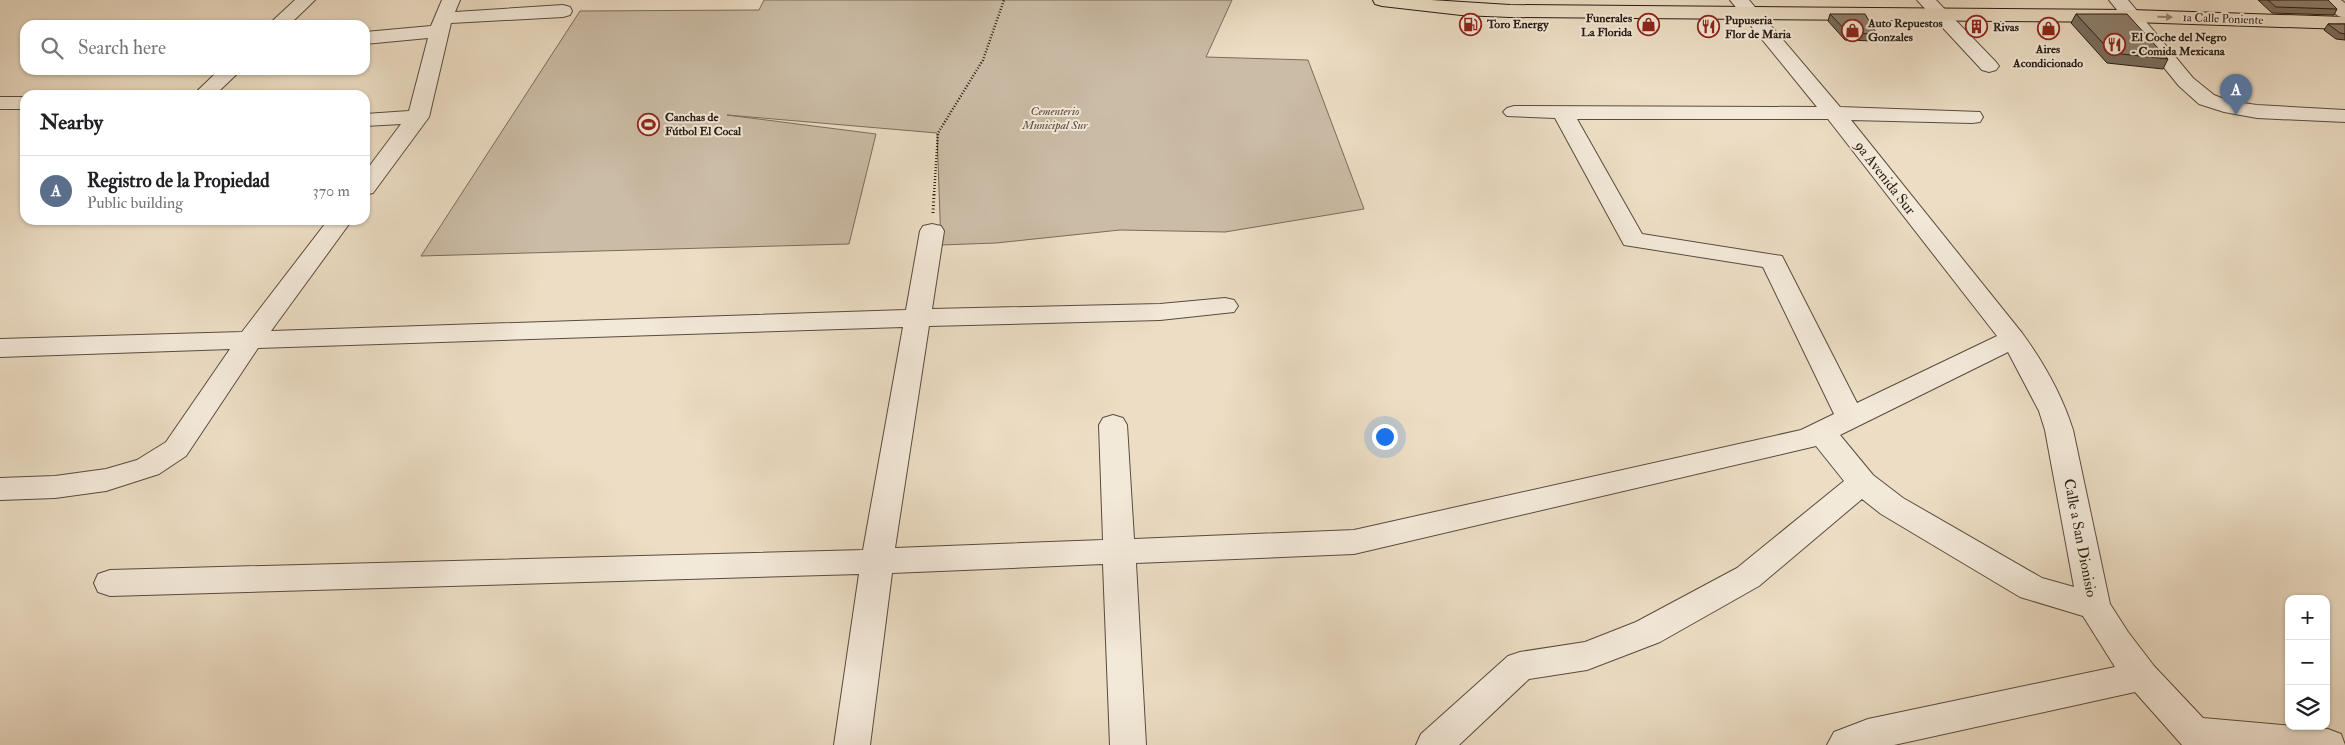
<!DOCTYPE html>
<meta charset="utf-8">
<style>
:root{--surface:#fff;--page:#f2f2f2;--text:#202124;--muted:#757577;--line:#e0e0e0;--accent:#8f2418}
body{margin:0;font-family:"IM FELL Double Pica",serif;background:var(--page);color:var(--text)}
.controls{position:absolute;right:15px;bottom:15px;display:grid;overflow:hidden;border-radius:10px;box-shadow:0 1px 4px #0004}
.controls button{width:45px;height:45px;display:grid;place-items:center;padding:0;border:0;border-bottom:1px solid var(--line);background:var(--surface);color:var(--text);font:25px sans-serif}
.you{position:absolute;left:1384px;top:436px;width:18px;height:18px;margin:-12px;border:4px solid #fff;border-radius:50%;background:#1a73e8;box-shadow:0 0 0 8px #1a73e833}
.badge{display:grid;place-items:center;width:32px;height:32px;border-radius:50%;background:var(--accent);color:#fff;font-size:16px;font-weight:700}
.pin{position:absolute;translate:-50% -41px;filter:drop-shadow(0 1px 2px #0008)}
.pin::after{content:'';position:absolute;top:26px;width:18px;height:15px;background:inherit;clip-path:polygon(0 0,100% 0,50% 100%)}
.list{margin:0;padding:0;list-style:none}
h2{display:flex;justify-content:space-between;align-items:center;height:65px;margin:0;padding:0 20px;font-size:21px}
h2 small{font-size:16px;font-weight:400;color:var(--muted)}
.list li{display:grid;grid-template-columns:32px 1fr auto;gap:15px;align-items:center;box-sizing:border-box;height:70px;padding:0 20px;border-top:1px solid var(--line)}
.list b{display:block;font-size:19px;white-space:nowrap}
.list p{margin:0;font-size:16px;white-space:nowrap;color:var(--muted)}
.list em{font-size:16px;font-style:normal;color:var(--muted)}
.icon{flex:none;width:28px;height:28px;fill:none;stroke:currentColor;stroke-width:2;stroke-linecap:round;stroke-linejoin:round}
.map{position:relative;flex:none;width:2345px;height:745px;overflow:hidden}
.search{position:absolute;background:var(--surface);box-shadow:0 1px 4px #0004;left:20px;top:20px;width:350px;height:55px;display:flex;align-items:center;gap:12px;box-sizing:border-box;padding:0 18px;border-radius:15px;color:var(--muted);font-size:19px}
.panel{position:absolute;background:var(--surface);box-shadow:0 1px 4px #0004;left:20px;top:90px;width:350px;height:135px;border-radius:15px}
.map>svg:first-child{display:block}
</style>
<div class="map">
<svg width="2345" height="745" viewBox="0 0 2345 745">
<rect width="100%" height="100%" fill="#ecddc4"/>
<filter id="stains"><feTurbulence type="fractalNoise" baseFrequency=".004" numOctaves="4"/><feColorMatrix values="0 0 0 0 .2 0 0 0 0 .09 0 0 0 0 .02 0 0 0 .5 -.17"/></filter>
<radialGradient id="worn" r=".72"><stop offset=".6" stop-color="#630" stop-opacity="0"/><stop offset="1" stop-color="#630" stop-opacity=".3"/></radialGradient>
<path fill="#cbbca6" stroke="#7a6c5c" d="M764,0H1232L1206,57L1308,60L1364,209L1225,232L1120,230L996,243L941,245L937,133L727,115L876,134L849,244L421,256L580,11L759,10Z"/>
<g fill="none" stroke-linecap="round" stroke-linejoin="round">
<defs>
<g id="minor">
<path d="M295,0H315L289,25H268Z"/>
<path d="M442,0H460L455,12L563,5L570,7L572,11L570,15L563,17L451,23L429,117L373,193L365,195V172L401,124L365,126V114L409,111L428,38L365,44V32L431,26Z"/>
<path d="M1730,0H1749L1840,107L1980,112L1983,117L1980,122L1972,123L1851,120L2022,333C2044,363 2062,395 2073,430L2110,604L2128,632L2154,666L2203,718L2328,729L2341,734L2345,745H2182L2135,692L1894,745H1827L1834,732L1868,719L2115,667L2083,616L2020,597L1881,514L1862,499L1759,586L1660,642L1587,670L1529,679L1459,745H1416L1421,734L1508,656L1520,652L1585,642L1636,622L1737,568L1844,481L1816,446L1354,554L1136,563L1146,745H1110L1103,564L892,573L870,745H834L859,574L110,596L98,592L94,583L98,574L110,570L863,550L903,327L258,348L186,456L159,474L106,491L55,498L0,500V478L55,476L106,469L137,460L166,442L230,349L0,357V339L242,332L328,220H352L271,331L906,310L920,231L923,226L932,224L941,226L944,231L932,309L1160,304L1225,298L1234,300L1238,306L1234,312L1160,320L929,326L895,548L1103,540L1099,425L1103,418L1113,415L1123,418L1127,425L1134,539L1354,530L1801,430L1834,414L1763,267L1624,245L1555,118L1507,116L1503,112L1507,108L1514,106L1817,107ZM1577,119H1828L1997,336L1857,403L1782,256L1642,234ZM2008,352L2039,411L2045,430L2074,587L2042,578L1903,498L1873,475L1840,435Z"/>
<path d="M1917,0H1936L1996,62L1999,66L1996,70L1989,72L1982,70Z"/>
<path d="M2109,0H2128L2193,78L2214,95L2229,101L2257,105L2345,110V122L2257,118L2224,112L2199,104L2179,86Z"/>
<path d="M2320,0H2341L2345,3V18L2338,16Z"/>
<path d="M219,70H241L215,95H193Z"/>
<rect x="0" y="97" width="25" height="12"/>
</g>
<path id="major" d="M1373,0H1431L1510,5L2132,10L2345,17V29L2132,22L1510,17L1461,15L1382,6L1375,4Z"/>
</defs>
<use href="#minor" stroke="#594c3f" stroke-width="2"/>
<use href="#major" stroke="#281c13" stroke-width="2"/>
<path stroke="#281c13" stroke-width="2.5" stroke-dasharray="1 2" stroke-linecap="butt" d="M934,195L938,133L983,60L1004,0"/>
<path stroke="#281c13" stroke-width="3" stroke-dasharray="1 2.5" stroke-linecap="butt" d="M933,213L934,194"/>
<use href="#minor" fill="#f3e9d9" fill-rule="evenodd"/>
<use href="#major" fill="#ecddc4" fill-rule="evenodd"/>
</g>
<g fill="#7a6e5f" stroke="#281c13">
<path d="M2258,0H2328L2337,9L2334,15L2272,13Z"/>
<path d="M1830,14L1877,34L1874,41L1845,40L1828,21Z"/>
<path d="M2076,14L2168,59L2163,69L2107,63L2071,23Z"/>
<path d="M2328,24H2345V40L2336,39L2324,30Z"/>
</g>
<g fill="#8e806f" stroke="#281c13">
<path d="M2268,0H2328L2337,9L2276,7Z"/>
<path d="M1830,14H1865L1877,34L1848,33Z"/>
<path d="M2076,14H2127L2168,59L2112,53Z"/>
<path d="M2328,24H2345V34L2340,33Z"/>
</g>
<defs><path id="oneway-solid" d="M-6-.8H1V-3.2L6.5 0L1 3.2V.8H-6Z" transform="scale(1.25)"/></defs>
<use fill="#948674" href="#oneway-solid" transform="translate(2165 17) rotate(2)"/>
<defs>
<symbol id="fuel-ring" viewBox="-11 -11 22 22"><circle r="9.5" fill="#f3e9d9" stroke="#8f2418" stroke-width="1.5"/><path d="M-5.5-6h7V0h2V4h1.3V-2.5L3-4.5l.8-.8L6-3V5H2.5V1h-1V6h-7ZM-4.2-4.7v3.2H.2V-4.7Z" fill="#8f2418"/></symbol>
<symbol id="shop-ring" viewBox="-11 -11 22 22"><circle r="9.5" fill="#f3e9d9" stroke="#8f2418" stroke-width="1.5"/><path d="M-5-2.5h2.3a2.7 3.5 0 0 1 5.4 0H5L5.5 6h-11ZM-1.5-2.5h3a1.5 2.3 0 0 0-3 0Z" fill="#8f2418"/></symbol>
<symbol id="restaurant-ring" viewBox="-11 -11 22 22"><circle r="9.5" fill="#f3e9d9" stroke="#8f2418" stroke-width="1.5"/><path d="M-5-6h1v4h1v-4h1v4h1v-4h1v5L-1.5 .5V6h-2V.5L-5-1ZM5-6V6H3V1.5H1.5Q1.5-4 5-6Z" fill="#8f2418"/></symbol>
<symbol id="building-ring" viewBox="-11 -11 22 22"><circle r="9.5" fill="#f3e9d9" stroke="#8f2418" stroke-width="1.5"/><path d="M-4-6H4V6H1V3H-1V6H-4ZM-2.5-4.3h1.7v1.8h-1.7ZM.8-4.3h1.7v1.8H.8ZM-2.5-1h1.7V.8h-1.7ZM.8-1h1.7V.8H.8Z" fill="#8f2418"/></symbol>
<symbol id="stadium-ring" viewBox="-11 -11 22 22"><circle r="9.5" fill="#f3e9d9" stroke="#8f2418" stroke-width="1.5"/><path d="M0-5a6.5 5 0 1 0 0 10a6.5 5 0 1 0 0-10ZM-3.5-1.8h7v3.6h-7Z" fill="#8f2418"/></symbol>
</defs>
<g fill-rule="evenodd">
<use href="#fuel-ring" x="1458" y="12" width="25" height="25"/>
<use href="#shop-ring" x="1636" y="12" width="25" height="25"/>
<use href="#restaurant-ring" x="1696" y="14" width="25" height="25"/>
<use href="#building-ring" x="1964" y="14" width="25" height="25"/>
<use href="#shop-ring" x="2036" y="16" width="25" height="25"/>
<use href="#shop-ring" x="1840" y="18" width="25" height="25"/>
<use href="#restaurant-ring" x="2102" y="32" width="25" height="25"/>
<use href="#stadium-ring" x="636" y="112" width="25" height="25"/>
</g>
<g text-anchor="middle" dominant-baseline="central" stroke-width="4" stroke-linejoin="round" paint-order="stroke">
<g font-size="12" font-weight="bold" fill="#281c13" stroke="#f3e9d9" text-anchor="start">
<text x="1632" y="18" text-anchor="end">Funerales<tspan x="1632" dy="14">La Florida</tspan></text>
<text x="1725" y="20">Pupuseria<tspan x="1725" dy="14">Flor de Maria</tspan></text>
<text x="1868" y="23">Auto Repuestos<tspan x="1868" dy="14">Gonzales</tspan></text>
<text x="1487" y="24">Toro Energy</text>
<text x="1993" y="27">Rivas</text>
<text x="2131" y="37">El Coche del Negro<tspan x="2131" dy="14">- Comida Mexicana</tspan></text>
<text x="2048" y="49" text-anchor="middle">Aires<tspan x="2048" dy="14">Acondicionado</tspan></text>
<text x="665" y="117">Canchas de<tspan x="665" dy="14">Fútbol El Cocal</tspan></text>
</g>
<g font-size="12" fill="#281c13" stroke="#f3e9d9">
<text transform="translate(2223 19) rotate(2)">1a Calle Poniente</text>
</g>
<g font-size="12" font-style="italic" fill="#594c3f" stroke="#f3e9d9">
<text x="1055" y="111">Cementerio<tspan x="1055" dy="14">Municipal Sur</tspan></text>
</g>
<g font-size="15" fill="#281c13" stroke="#f3e9d9">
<text transform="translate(1885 178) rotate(52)">9a Avenida Sur</text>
<text transform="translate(2080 538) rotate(79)">Calle a San Dionisio</text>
</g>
</g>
<rect width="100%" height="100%" filter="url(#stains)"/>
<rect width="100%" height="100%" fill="url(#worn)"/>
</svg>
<div class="controls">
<button>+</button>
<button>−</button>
<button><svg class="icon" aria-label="layers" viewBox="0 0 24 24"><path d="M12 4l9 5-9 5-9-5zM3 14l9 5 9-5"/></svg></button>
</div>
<div class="you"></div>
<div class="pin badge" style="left:2236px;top:115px;background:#5c6f8a">A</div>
<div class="search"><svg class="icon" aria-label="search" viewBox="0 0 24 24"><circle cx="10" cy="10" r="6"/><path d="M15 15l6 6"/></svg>Search here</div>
<section class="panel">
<h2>Nearby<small></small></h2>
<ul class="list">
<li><span class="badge" style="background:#5c6f8a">A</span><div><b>Registro de la Propiedad</b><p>Public building</p></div><em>370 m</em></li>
</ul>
</section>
</div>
